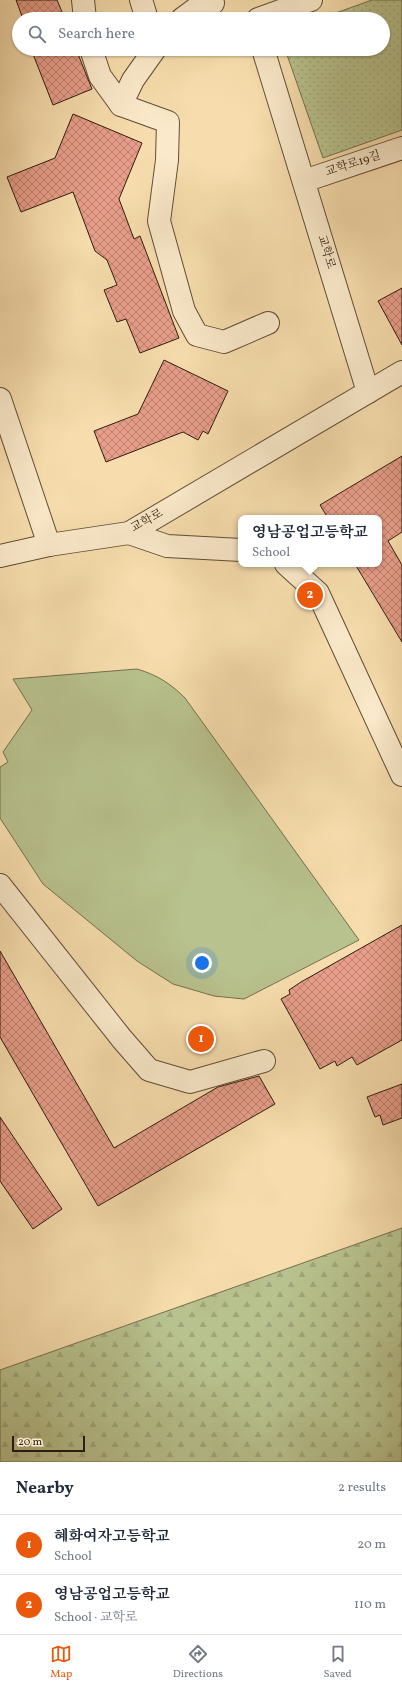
<!DOCTYPE html>
<meta charset="utf-8">
<style>
:root{--surface:#fff;--page:#f6f6f7;--text:#1f2937;--muted:#747a83;--line:#e0e1e3;--accent:#ea580c}
body{margin:0;font-family:Vollkorn,"Noto Serif KR",serif;background:var(--page);color:var(--text)}
.scale{position:absolute;left:12px;bottom:10px;width:73px;box-sizing:border-box;padding-left:4px;border:2px solid #2e1c10;border-top:0;font-size:11px;line-height:14px;white-space:nowrap;color:#2e1c10;-webkit-text-stroke:3px #fae9ca;paint-order:stroke}
.you{position:absolute;left:202px;top:963px;width:14px;height:14px;margin:-10px;border:3px solid #fff;border-radius:50%;background:#1a73e8;box-shadow:0 0 0 6px #1a73e833}
.badge{display:grid;place-items:center;width:26px;height:26px;border-radius:50%;background:var(--accent);color:#fff;font-size:13px;font-weight:700}
.pin{position:absolute;translate:-50% -50%;border:2px solid #fff;box-shadow:0 1px 4px #0006}
.popup{position:absolute;left:238px;top:515px;width:144px;height:52px;box-sizing:border-box;display:grid;place-content:center;border-radius:8px;background:var(--surface);filter:drop-shadow(0 1px 3px #0005);font-size:13px;white-space:nowrap;color:var(--muted)}
.popup b{font-size:15px;color:var(--text)}
.popup::after{content:'';position:absolute;left:50%;top:100%;margin-left:-8px;border:8px solid transparent;border-top-color:var(--surface)}
.list{margin:0;padding:0;list-style:none}
h2{display:flex;justify-content:space-between;align-items:center;height:52px;margin:0;padding:0 16px;font-size:17px}
h2 small{font-size:13px;font-weight:400;color:var(--muted)}
.list li{display:grid;grid-template-columns:26px 1fr auto;gap:12px;align-items:center;box-sizing:border-box;height:60px;padding:0 16px;border-top:1px solid var(--line)}
.list b{display:block;font-size:15px;white-space:nowrap}
.list p{margin:0;font-size:13px;white-space:nowrap;color:var(--muted)}
.list em{font-size:13px;font-style:normal;color:var(--muted)}
.icon{flex:none;width:22px;height:22px;fill:none;stroke:currentColor;stroke-width:2;stroke-linecap:round;stroke-linejoin:round}
.map{position:relative;flex:none;width:402px;height:1462px;overflow:hidden}
.search{position:absolute;background:var(--surface);box-shadow:0 1px 3px #0004;left:12px;right:12px;top:12px;height:44px;display:flex;align-items:center;gap:10px;box-sizing:border-box;padding:0 14px;border-radius:22px;color:var(--muted);font-size:15px}
.sheet{height:172px;background:var(--surface)}
nav{display:flex;justify-content:space-around;align-items:center;box-sizing:border-box;height:56px;border-top:1px solid var(--line);background:var(--surface);font-size:11px;color:var(--muted)}
nav a{display:grid;justify-items:center;gap:2px}
nav .on{color:var(--accent)}
.map>svg:first-child{display:block}
</style>
<div class="map">
<svg width="402" height="1462" viewBox="0 0 402 1462">
<defs>
<pattern id="forest-firs" width="22" height="20" patternUnits="userSpaceOnUse"><rect width="22" height="20" fill="#b8c28e"/><path d="M5 1l3.5 6h-7zM16 11l3.5 6h-7z" fill="#9ea679"/></pattern>
<pattern id="park-dots" width="8" height="8" patternUnits="userSpaceOnUse"><rect width="8" height="8" fill="#b8c28e"/><path d="M2 2h.1M6 6h.1" fill="none" stroke="#9ea679" stroke-width="1.8" stroke-linecap="round"/></pattern>
<pattern id="building-cross-hatch" width="8" height="8" patternUnits="userSpaceOnUse"><rect width="8" height="8" fill="#e89e8a"/><path d="M0 0l8 8M0 8l8-8" fill="none" stroke="#bc806f"/></pattern>
</defs>
<rect width="100%" height="100%" fill="#f7ddad"/>
<filter id="stains"><feTurbulence type="fractalNoise" baseFrequency=".005" numOctaves="4"/><feColorMatrix values="0 0 0 0 .2 0 0 0 0 .09 0 0 0 0 .02 0 0 0 .5 -.17"/></filter>
<radialGradient id="worn" r=".72"><stop offset=".6" stop-color="#630" stop-opacity="0"/><stop offset="1" stop-color="#630" stop-opacity=".3"/></radialGradient>
<path fill="#b8c28e" stroke="#736f4f" d="M137,669C157,675 170,683 185,698L359,940L244,999L214,996L173,984L137,961L43,884L0,818V767L8,762L3,752L32,710L13,679Z"/>
<path fill="url(#forest-firs)" stroke="#736f4f" d="M402,1228V1462H0V1370Z"/>
<path fill="url(#park-dots)" stroke="#736f4f" d="M372,0H402V130L323,158L285,49H383V19H319Z"/>
<g fill="url(#building-cross-hatch)" stroke="#2e1c10">
<path d="M16,0H57L65,19H23Z"/>
<path d="M31,49H76L92,89L53,105Z"/>
<path d="M73,114L142,143L119,199L134,239L140,236L179,338L140,353L126,319L117,322L104,290L117,285L107,260L95,251L73,192L21,212L7,177L55,158Z"/>
<path d="M402,288V345L378,301Z"/>
<path d="M164,360L228,391L208,434L203,431L198,440L183,432L106,462L94,431L138,414Z"/>
<path d="M402,456V532L388,541L402,565V642L355,564H379V518H328L320,505Z"/>
<path d="M402,925V1040L357,1065L352,1057L337,1066L335,1061L320,1069L281,999L290,994L289,990L301,982Z"/>
<path d="M0,951L114,1148L218,1087L259,1076L275,1104L98,1206L0,1037Z"/>
<path d="M402,1084V1118L383,1125L380,1115L375,1117L367,1097Z"/>
<path d="M0,1117L62,1209L33,1229L0,1181Z"/>
</g>
<g fill="none" stroke-linecap="round" stroke-linejoin="round">
<defs>
<g id="minor">
<path d="M83,0L85,19"/>
<path d="M141,0L147,19"/>
<path d="M182,19L201,5L213,3"/>
<path d="M258,19L311,0"/>
<path d="M91,49L100,76L121,105"/>
<path d="M155,49L133,80L121,105L168,122L167,160L159,221L184,311L197,335L224,342L268,323"/>
<path d="M263,49L368,392"/>
<path d="M304,181L402,148"/>
<path d="M0,399L49,545"/>
<path d="M129,533L167,546L241,550"/>
<path d="M0,556L49,545L129,533L402,372"/>
<path d="M286,564L318,593L402,775"/>
<path d="M0,885L122,1039L149,1070L190,1082L264,1061"/>
</g>
</defs>
<use href="#minor" stroke="#604c37" stroke-width="24"/>
<use href="#minor" stroke="#fae9ca" stroke-width="22"/>
</g>
<g text-anchor="middle" dominant-baseline="central" stroke-width="3" stroke-linejoin="round" paint-order="stroke">
<g font-size="12" fill="#2e1c10" stroke="#fae9ca">
<text transform="translate(353 164) rotate(-18)">교학로19길</text>
<text transform="translate(326 252) rotate(73)">교학로</text>
<text transform="translate(147 521) rotate(-29)">교학로</text>
</g>
</g>
<rect width="100%" height="100%" filter="url(#stains)"/>
<rect width="100%" height="100%" fill="url(#worn)"/>
</svg>
<div class="scale">20 m</div>
<div class="you"></div>
<div class="pin badge" style="left:201px;top:1039px">1</div>
<div class="pin badge" style="left:310px;top:595px">2</div>
<div class="popup"><b>영남공업고등학교</b>School</div>
<div class="search"><svg class="icon" aria-label="search" viewBox="0 0 24 24"><circle cx="10" cy="10" r="6"/><path d="M15 15l6 6"/></svg>Search here</div>
</div>
<section class="sheet">
<h2>Nearby<small>2 results</small></h2>
<ul class="list">
<li><span class="badge">1</span><div><b>혜화여자고등학교</b><p>School</p></div><em>20 m</em></li>
<li><span class="badge">2</span><div><b>영남공업고등학교</b><p>School · 교학로</p></div><em>110 m</em></li>
</ul>
</section>
<nav>
<a class="on"><svg class="icon" aria-label="map" viewBox="0 0 24 24"><path d="M3 6l6-2 6 2 6-2v14l-6 2-6-2-6 2zM9 4v14M15 6v14"/></svg>Map</a>
<a><svg class="icon" aria-label="directions" viewBox="0 0 24 24"><path d="M12 3l9 9-9 9-9-9zM9 14v-3h6M13 9l2 2-2 2"/></svg>Directions</a>
<a><svg class="icon" aria-label="saved" viewBox="0 0 24 24"><path d="M7 4h10v16l-5-4-5 4z"/></svg>Saved</a>
</nav>
